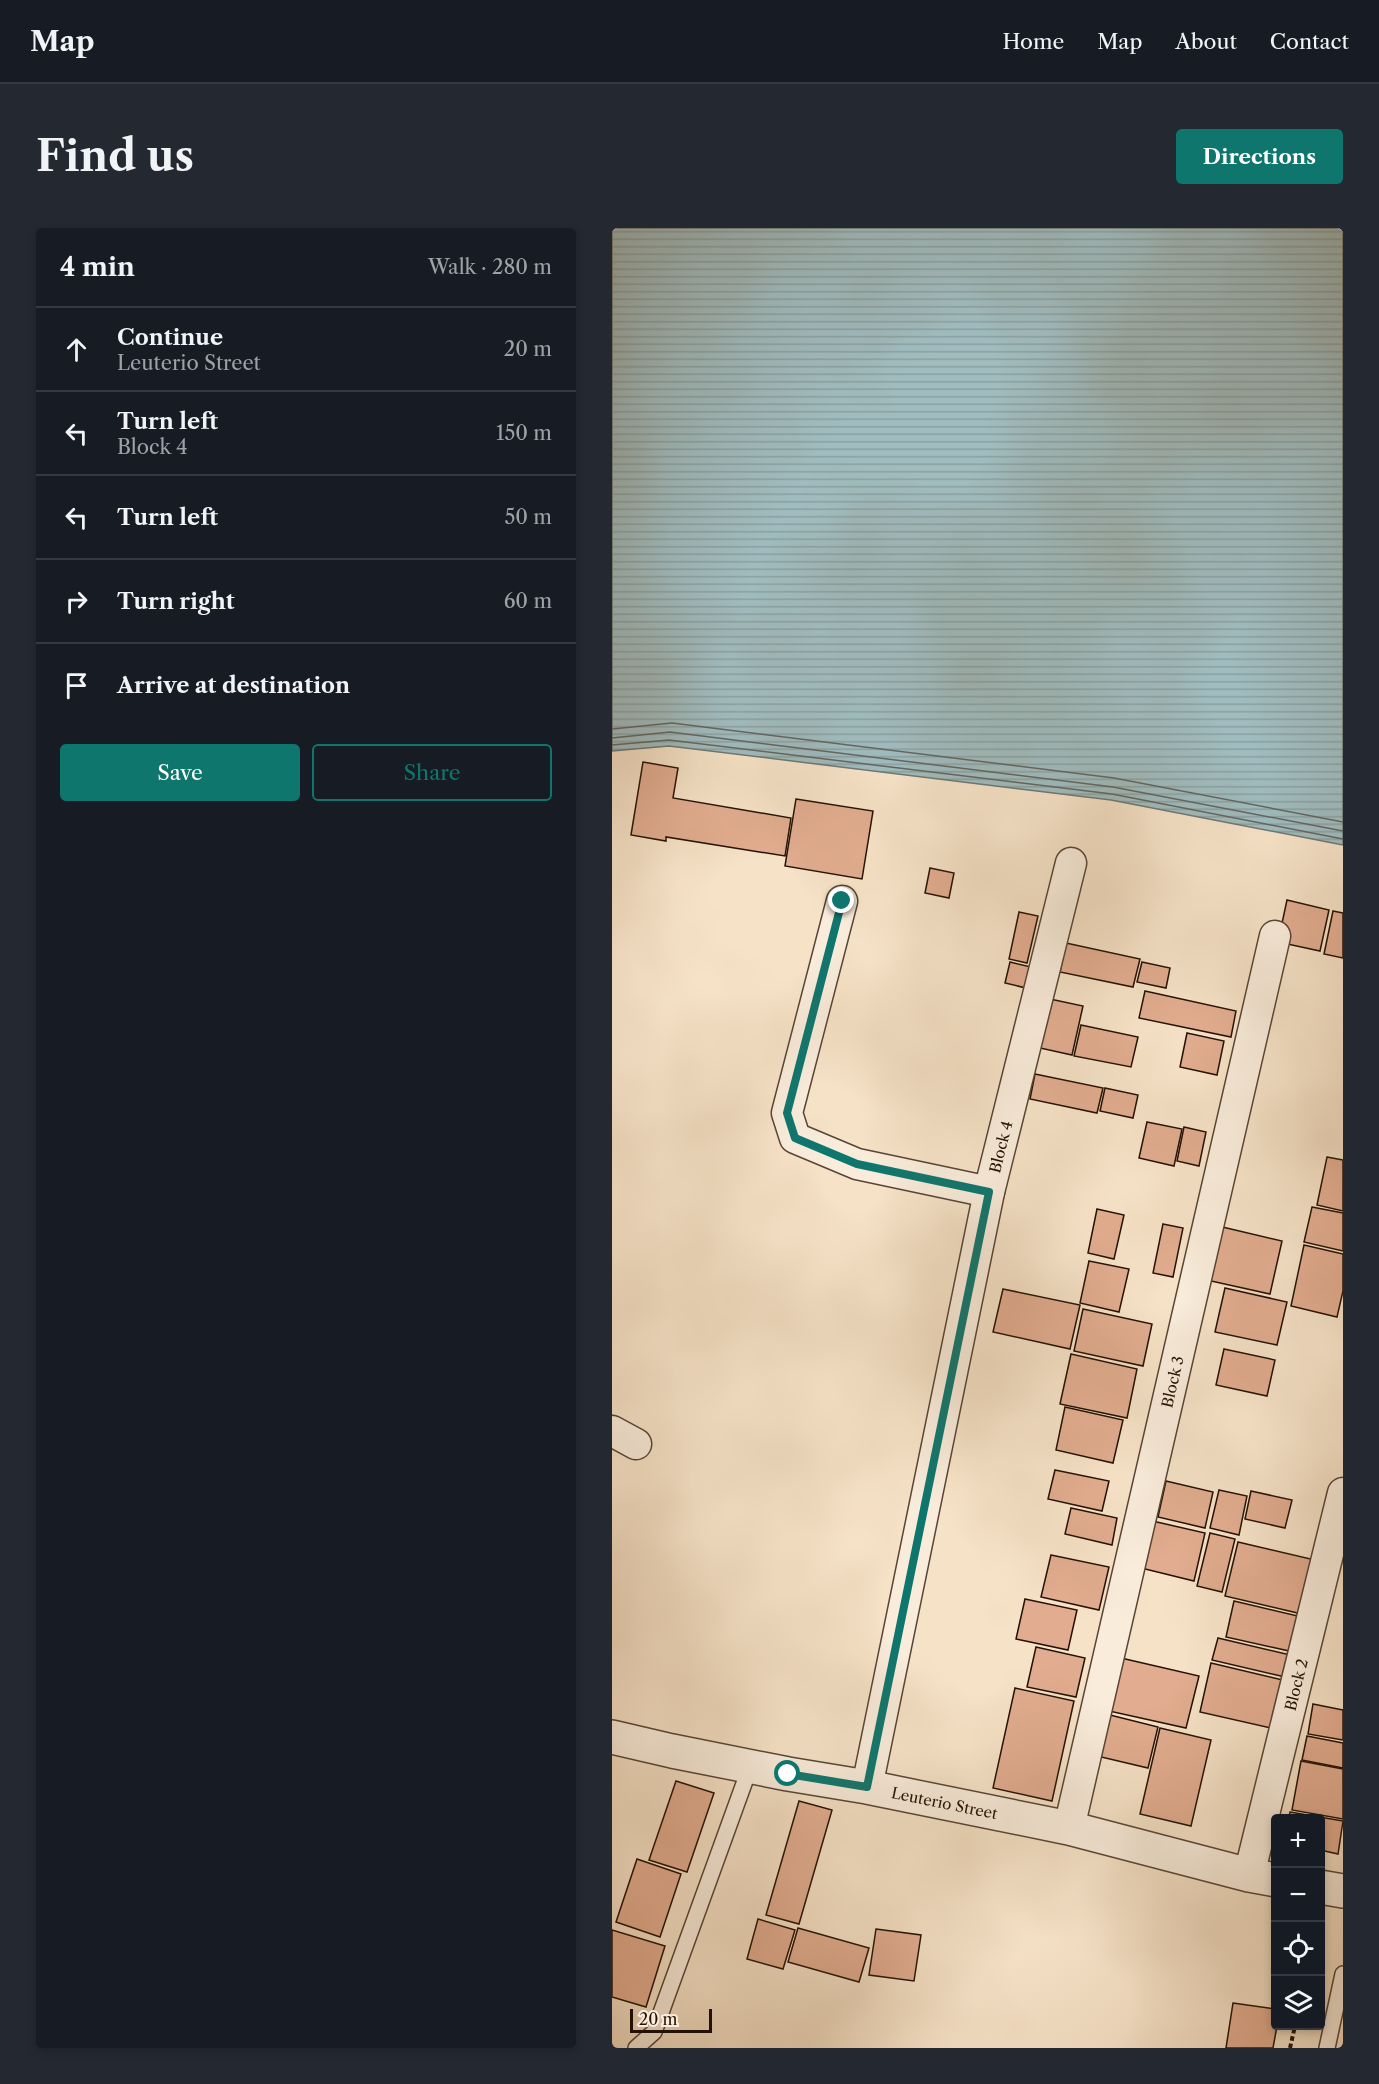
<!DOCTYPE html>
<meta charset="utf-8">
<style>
:root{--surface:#171b24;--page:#242831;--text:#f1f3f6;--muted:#9ea1a6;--line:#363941;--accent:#0f766e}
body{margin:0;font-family:"Libre Caslon Text",serif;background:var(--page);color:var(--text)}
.controls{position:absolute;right:18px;bottom:18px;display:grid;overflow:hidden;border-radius:6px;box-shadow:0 3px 9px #0003}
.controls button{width:54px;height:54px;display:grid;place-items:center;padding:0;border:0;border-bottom:2px solid var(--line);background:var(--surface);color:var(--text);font:30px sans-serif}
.scale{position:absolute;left:18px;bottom:15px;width:82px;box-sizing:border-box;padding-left:6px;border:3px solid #241104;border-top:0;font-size:16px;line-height:21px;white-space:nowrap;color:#241104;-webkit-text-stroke:4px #f9ecdb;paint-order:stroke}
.stop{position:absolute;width:18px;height:18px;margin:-14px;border:4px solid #0f766e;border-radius:50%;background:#fff}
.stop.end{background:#0f766e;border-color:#fff;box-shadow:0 2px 6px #0008}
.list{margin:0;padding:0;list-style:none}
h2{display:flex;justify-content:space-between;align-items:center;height:78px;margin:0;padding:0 24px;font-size:26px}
h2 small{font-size:20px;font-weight:400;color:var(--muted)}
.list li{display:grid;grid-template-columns:39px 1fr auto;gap:18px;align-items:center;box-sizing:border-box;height:84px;padding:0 24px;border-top:2px solid var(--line)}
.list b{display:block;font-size:22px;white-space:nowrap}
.list p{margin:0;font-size:20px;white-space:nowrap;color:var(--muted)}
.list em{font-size:20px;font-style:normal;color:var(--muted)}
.actions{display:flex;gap:12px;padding:18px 24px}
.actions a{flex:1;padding:14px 0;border:2px solid var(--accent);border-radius:6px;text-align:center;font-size:21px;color:var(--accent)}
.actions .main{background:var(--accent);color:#fff}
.icon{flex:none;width:33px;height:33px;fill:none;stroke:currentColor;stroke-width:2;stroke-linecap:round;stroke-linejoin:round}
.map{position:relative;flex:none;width:731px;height:1820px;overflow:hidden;border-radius:6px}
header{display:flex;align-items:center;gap:36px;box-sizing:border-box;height:84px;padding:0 30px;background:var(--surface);border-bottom:2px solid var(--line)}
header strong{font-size:28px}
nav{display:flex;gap:33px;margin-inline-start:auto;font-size:21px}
.intro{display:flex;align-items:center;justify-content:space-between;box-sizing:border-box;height:144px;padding:0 36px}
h1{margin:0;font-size:42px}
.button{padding:15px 27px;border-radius:6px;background:var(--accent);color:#fff;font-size:21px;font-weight:700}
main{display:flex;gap:36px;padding:0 36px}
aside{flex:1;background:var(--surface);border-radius:6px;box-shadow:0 3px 9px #0003}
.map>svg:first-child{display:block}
</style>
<header>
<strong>Map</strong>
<nav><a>Home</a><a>Map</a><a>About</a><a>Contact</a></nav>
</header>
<div class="intro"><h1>Find us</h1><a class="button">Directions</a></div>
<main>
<aside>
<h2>4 min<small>Walk · 280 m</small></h2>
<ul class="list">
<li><svg class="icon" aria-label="ahead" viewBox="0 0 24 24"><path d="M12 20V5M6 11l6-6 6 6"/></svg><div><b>Continue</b><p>Leuterio Street</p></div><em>20 m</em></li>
<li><svg class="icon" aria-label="left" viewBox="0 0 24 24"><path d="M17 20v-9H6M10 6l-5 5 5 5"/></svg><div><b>Turn left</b><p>Block 4</p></div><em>150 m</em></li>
<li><svg class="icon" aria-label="left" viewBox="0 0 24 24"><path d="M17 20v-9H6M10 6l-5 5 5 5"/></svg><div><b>Turn left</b></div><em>50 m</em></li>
<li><svg class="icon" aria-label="right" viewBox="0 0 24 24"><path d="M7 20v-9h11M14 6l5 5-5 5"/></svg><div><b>Turn right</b></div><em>60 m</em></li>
<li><svg class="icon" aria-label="arrive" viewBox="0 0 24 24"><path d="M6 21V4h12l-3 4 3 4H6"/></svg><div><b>Arrive at destination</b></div></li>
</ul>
<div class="actions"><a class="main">Save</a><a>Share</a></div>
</aside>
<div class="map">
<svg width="731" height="1820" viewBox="0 0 731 1820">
<defs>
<pattern id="water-rules" width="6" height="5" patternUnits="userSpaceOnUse" patternTransform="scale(1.5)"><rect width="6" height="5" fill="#a0bcbf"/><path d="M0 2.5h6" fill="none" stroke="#8aa1a2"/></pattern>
</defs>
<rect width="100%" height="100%" fill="#f6e2c7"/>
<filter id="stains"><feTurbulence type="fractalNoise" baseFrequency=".00333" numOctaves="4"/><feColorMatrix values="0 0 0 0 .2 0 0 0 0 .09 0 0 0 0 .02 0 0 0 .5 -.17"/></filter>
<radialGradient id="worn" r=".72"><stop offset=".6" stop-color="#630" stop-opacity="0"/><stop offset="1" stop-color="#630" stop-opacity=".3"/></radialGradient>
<path fill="url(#water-rules)" stroke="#6e7874" stroke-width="1.5" d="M0,0H731V617L499,572L57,518L0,523Z"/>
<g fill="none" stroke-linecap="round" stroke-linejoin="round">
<g stroke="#626662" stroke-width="1.5">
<path d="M0,501L60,495L502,550L731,594"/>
<path d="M0,510L58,504L501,559L731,603"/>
<path d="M0,517L57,512L500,566L731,611"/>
</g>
</g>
<g fill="#e1ac8f" stroke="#241104" stroke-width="1.5">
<path d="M31,534L66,540L61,570L179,590L173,628L54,609V613L19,607Z"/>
<path d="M184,571L261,583L250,651L173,638Z"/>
<path d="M318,640L342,645L337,670L313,665Z"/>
<path d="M675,672L717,682L708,723L666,714Z"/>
<path d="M721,683L731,685V730L712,726Z"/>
<path d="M407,684L426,688L415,735L397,731Z"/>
<path d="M454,715L528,731L521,759L448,744Z"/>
<path d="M398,734L419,739L414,760L393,755Z"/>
<path d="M530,734L558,740L554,760L525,754Z"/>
<path d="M533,763L624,783L619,809L527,790Z"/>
<path d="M438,771L471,778L460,827L428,820Z"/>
<path d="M469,797L526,809L519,839L462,828Z"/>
<path d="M575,805L612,813L605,847L568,839Z"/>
<path d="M423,846L491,860L485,885L418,871Z"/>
<path d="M493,860L526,867L521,890L488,883Z"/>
<path d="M535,894L570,901L562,938L527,930Z"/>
<path d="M572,899L594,904L587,938L565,933Z"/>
<path d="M715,929L731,932V983L705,977Z"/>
<path d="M700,979L731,985V1023L692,1014Z"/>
<path d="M485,981L512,987L502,1031L476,1025Z"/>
<path d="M551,996L571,1000L561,1049L541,1045Z"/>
<path d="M602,997L670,1013L658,1066L590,1051Z"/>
<path d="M692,1017L731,1026V1063L725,1089L679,1078Z"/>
<path d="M477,1033L517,1041L507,1084L468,1075Z"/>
<path d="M613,1060L675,1074L665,1117L603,1104Z"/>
<path d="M391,1061L468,1077L458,1121L381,1104Z"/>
<path d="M471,1081L540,1096L531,1138L462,1123Z"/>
<path d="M612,1121L663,1132L655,1168L604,1157Z"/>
<path d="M459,1126L525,1141L515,1190L448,1176Z"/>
<path d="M453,1179L511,1192L501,1235L444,1222Z"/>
<path d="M443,1242L497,1253L490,1283L436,1271Z"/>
<path d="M554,1253L601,1264L593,1300L546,1289Z"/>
<path d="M607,1262L635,1268L627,1307L598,1300Z"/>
<path d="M639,1263L680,1272L673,1300L633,1291Z"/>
<path d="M459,1280L505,1290L500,1317L453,1306Z"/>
<path d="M536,1292L593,1305L582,1353L525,1339Z"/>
<path d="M598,1305L623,1311L610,1364L585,1358Z"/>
<path d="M626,1314L703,1332L690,1386L613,1368Z"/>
<path d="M439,1327L497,1339L487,1382L429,1369Z"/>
<path d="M413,1371L465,1382L456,1422L404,1411Z"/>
<path d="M622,1373L690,1389L682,1424L614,1409Z"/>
<path d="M606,1410L687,1429L682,1451L600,1432Z"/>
<path d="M424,1419L473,1430L464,1469L415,1459Z"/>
<path d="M509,1430L587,1448L574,1500L497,1483Z"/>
<path d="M599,1435L679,1454L668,1502L588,1484Z"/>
<path d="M403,1460L462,1473L440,1573L381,1560Z"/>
<path d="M701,1476L731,1482V1512L696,1506Z"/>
<path d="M494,1486L546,1499L536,1540L485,1528Z"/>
<path d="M548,1500L599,1512L579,1598L528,1586Z"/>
<path d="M695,1508L731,1515V1540L690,1532Z"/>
<path d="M689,1533L731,1541V1591L680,1582Z"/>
<path d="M64,1553L102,1565L75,1644L37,1632Z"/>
<path d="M187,1573L220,1582L187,1696L154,1687Z"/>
<path d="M678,1584L731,1593L726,1626L708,1622V1590H677Z"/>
<path d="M25,1631L69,1646L48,1709L4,1694Z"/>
<path d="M146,1691L183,1702L171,1741L135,1731Z"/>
<path d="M186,1700L257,1720L247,1754L176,1734Z"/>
<path d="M264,1701L309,1707L302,1753L257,1747Z"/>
<path d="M0,1702L53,1718L34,1779L0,1769Z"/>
<path d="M621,1775L664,1781L665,1798L661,1820H614Z"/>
</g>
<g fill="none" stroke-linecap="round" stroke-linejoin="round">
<defs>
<g id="service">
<path d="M24,1820L42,1804L138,1539"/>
<path d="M715,1820L731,1746"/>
</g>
<g id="minor">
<path d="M230,673L175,885L183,910L245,936L377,964"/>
<path d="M0,1203L24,1216"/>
<path id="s1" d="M255,1559L377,964L459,635"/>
<path id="s2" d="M457,1600L663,708"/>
<path id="s3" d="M637,1647L731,1265"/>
</g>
<g id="tertiary">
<path id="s4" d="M0,1509L60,1523L176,1546L255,1559L457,1600L637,1647L664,1652"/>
<path d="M708,1659L731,1663"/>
</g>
</defs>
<use href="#service" stroke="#584535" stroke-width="18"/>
<use href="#minor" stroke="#584535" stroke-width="33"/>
<use href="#tertiary" stroke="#584535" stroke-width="36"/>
<path stroke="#241104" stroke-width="4" stroke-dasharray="4.5 3" stroke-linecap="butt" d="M678,1820L683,1798"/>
<use href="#service" stroke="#f9ecdb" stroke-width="15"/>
<use href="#minor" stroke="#f9ecdb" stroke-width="30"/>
<use href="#tertiary" stroke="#f9ecdb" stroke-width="33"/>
</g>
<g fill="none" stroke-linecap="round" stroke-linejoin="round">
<path stroke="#0f766e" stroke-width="8" d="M176,1546L255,1559L377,964L245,936L183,910L175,885L230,673"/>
</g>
<g text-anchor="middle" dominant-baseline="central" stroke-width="4.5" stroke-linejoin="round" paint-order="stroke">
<g font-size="15" fill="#241104" stroke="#f9ecdb">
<text stroke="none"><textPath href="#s1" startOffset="654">Block 4</textPath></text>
<text stroke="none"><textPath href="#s2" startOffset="458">Block 3</textPath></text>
<text stroke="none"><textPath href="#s3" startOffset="196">Block 2</textPath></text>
<text stroke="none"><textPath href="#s4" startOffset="339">Leuterio Street</textPath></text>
</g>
</g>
<rect width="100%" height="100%" filter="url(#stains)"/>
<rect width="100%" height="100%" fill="url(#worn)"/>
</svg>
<div class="controls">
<button>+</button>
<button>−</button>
<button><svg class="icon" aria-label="locate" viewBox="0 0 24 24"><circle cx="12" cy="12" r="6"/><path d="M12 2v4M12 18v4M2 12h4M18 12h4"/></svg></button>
<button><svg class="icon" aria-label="layers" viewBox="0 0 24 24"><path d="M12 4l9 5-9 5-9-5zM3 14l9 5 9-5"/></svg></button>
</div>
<div class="scale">20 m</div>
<div class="stop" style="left:176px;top:1546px"></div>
<div class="stop end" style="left:230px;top:673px"></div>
</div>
</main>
